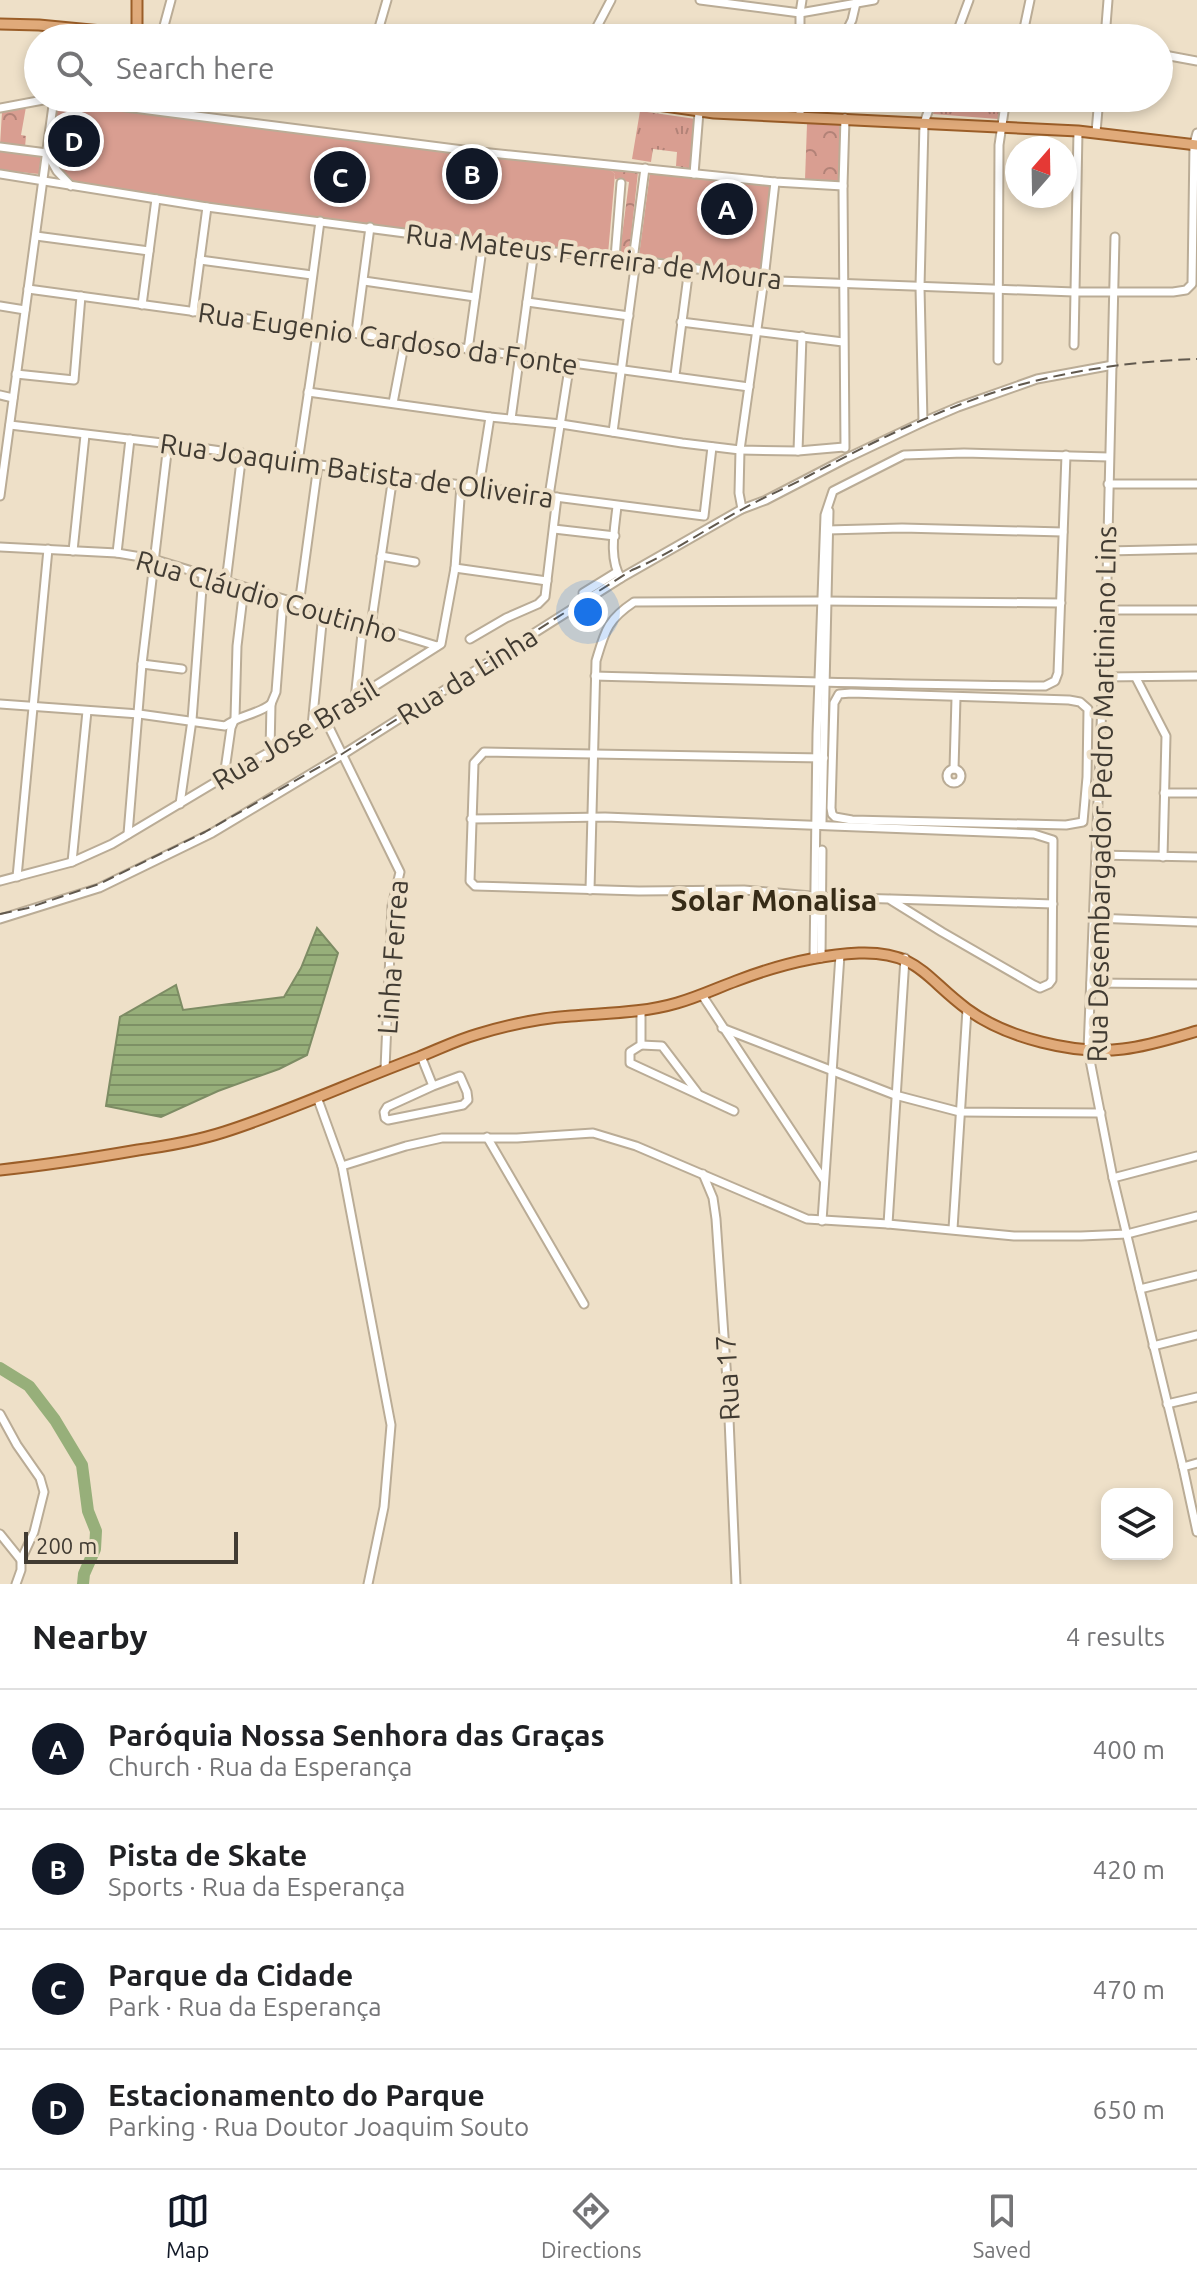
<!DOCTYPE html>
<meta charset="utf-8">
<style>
:root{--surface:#fff;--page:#f2f2f2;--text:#202124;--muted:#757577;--line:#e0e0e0;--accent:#111827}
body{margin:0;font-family:Ubuntu,sans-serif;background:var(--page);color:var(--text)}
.controls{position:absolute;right:24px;bottom:24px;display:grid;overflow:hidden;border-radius:16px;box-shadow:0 4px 12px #0003}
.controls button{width:72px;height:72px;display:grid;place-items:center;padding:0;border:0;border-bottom:2px solid var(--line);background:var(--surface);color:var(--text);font:40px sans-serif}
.compass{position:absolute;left:1005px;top:136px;width:72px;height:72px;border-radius:50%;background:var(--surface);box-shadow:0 4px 12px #0003;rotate:20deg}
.scale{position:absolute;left:24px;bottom:20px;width:214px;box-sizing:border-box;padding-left:8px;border:4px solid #413b32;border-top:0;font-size:22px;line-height:28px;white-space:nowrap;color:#413b32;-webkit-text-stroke:6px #eee0c8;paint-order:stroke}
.you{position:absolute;left:588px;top:612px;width:28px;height:28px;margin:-20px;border:6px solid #fff;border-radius:50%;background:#1a73e8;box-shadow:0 0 0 12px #1a73e833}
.badge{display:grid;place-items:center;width:52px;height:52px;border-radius:50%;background:var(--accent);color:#fff;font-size:26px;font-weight:700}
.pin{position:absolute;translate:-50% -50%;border:4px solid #fff;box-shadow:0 2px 8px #0006}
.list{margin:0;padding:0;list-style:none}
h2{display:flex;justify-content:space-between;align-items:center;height:104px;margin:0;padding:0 32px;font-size:34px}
h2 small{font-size:26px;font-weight:400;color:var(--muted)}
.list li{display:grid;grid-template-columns:52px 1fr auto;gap:24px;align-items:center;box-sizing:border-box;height:120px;padding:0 32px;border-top:2px solid var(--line)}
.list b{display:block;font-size:30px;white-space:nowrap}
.list p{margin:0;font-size:26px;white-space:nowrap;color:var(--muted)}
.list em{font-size:26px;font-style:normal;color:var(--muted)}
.icon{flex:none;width:44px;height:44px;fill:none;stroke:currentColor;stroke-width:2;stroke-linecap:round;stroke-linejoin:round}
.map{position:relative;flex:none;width:1197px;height:1584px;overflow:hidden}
.search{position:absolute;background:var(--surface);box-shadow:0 4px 12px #0003;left:24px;right:24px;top:24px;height:88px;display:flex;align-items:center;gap:20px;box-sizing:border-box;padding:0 28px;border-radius:44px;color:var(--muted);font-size:30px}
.sheet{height:584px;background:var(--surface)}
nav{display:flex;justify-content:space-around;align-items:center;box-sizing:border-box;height:112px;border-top:2px solid var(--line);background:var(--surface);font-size:22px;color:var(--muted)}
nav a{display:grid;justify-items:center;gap:4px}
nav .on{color:var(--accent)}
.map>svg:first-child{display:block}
</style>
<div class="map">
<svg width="1197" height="1584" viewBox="0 0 1197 1584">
<defs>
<pattern id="grass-tufts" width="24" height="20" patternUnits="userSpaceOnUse" patternTransform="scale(2)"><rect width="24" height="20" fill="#d99e91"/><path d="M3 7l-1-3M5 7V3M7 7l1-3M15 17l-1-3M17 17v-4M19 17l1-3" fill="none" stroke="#b28277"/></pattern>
<pattern id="forest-crowns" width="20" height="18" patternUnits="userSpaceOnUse" patternTransform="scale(2)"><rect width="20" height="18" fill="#d99e91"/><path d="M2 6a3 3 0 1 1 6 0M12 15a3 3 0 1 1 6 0" fill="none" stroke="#b28277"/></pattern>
<pattern id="water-rules" width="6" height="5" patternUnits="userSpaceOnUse" patternTransform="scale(2)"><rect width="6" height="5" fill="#97af7a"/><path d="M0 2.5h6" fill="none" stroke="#7d9065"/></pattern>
</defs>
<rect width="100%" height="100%" fill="#eee0c8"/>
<g fill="url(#grass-tufts)">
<path d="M938,98H1003L1000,117L998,119L933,114Z"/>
<path d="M640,111L696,119L692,169L676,166L677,152L653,149L651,162L632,159Z"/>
</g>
<g fill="url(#forest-crowns)">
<path d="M26,107L21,135L26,136L25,147L0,145L2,112Z"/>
<path d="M807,124H841L838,182L805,180Z"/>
<path d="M608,168L638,172L629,255L626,257L622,255L620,251L629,182L615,179V174Z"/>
</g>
<g fill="#d99e91">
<path d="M58,100L176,118L608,168L615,174L608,254L215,205L77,183C69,179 55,169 52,161C47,149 56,114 58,100Z"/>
<path d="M0,150L41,155L39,174L0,170Z"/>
<path d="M650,173L771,185L761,272L639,256Z"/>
</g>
<path fill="url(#water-rules)" stroke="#7d8c64" stroke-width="2" d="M317,928L338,953L307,1055L279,1069L218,1091L161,1117L106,1106L120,1017L176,985L183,1010L284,997L301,968Z"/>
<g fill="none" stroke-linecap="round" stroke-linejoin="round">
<path stroke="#97af7a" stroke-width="12" d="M0,1368L29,1386L55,1420L82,1465L88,1511L96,1531L95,1549L84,1574L83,1584"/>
<defs>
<g id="minor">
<path d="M700,0L800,13L874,0"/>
<path d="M161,37L171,0"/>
<path d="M376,38L387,0"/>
<path d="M591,38L611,0"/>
<path d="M800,38V13L802,0"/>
<path d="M843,38L852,20L856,3"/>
<path d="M955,38L969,0"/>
<path d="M1022,38L1030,0"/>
<path d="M1105,38L1108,0"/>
<path d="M1159,54L1197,61"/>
<path d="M55,98L471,151L775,182L843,186"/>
<path d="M0,108L54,98"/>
<path d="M800,117V98"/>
<path d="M1096,132L1099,98"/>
<path d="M0,147L47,153L57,171L71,186"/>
<path d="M0,174L207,207L534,250L636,260L779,281L1074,292H1173L1186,290L1192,284L1194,144L1197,133"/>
<path d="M694,174L699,112"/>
<path d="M36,236L149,251"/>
<path d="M1115,237L1107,579L1088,1050L1113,1178L1183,1467L1197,1532"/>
<path d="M615,258L621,183"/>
<path d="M200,260L312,275"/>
<path d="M633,260L645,168"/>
<path d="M364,281L475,297"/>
<path d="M28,289L749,387"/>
<path d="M527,302L629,316"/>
<path d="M142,305L156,199"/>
<path d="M0,306L25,310"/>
<path d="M193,312L207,207"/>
<path d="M681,322L843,342"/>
<path d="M306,327L320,221"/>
<path d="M356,333L370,227"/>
<path d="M1074,345L1078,131"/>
<path d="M468,350L483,242"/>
<path d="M998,360L999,145L1006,98"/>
<path d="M16,374L74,380L81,296"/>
<path d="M675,375L689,268"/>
<path d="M308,392L490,417L561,424L682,443L740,450L798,451L844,447"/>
<path d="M0,395L13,398"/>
<path d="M393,403L405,340"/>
<path d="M511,419L534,250"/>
<path d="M923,422L920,287L924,123L933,98"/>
<path d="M10,425L179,445L461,485L704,516L712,447"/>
<path d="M613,432L636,260"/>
<path d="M845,448L843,186L845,118"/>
<path d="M798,451L802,336"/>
<path d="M298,462L318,328"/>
<path d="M1108,484H1197"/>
<path d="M479,487L490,417"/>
<path d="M0,496L54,98"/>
<path d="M549,496L570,362"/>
<path d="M617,506C615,527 608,559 621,578"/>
<path d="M742,509L739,493L740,450L764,279L775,182"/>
<path d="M554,529L615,536"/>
<path d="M827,530L902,528L1063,532"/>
<path d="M0,547L117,553L153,559L437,646"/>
<path d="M73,551L85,435"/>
<path d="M1107,551L1197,549"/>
<path d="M117,553L130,439"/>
<path d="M381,556L415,562"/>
<path d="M455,568L547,581"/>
<path d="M226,582L242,453"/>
<path d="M583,593L617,572"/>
<path d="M299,605L318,465"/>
<path d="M1106,610H1197"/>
<path d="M371,626L393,476"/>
<path d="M470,639L506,618L538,604L545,597L557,497"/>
<path d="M142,664L182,669"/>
<path d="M595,676C745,680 895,685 1045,686L1055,681L1058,673L1066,455"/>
<path d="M1102,677L1197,676"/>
<path d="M1136,678L1166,736L1163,857"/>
<path d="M851,693L1069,700L1080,702L1088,709L1087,777L1083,822L1066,825L852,820L835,817L832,814L831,808L834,703L839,694Z"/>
<path d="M355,699L363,624"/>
<path d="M0,704L139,714L225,726C239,715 257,715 271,704"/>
<path d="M325,719L400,872L392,906L385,1069"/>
<path d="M312,726L323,613"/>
<path d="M270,751L271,704L276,692L283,600"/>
<path d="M954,769L956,698"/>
<circle cx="954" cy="776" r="7"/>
<path d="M224,777L231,728L235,718L237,646L244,588"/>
<path d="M1164,793H1197"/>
<path d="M180,804L192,720L203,575"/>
<path d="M471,819L605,817L1034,834L1053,840L1052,980L1049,984L1040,988L1034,985L942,932L889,899L822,897L744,890L639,891L475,886L470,881L474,763L484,752L824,758"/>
<path d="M822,822L829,511"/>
<path d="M128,834L142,664L168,444"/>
<path d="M1096,855L1197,857"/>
<path d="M72,862L87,711"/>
<path d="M17,877L48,549"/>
<path d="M0,881L72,862L112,844L224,777L282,745L441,644L455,568L461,485"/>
<path d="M590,890L596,661C605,631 607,620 634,602L822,601L1061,603"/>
<path d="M891,899L1053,904"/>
<path d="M1094,918L1197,922"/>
<path d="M0,919L99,888L212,833L342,755L621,578L742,509L766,500L847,458L923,422L958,407L1037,379L1113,365"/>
<path d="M821,958L822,850"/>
<path d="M814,959L817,734L825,515L833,491L904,455L964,453L1109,457"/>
<path d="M1091,983L1197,984"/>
<path d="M702,995L824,1180"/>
<path d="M641,1010V1045L630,1052V1063L734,1111"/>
<path d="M722,1028L895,1095L960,1112L1101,1113"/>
<path d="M641,1045L662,1046L697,1092"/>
<path d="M421,1056L433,1086L387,1107L384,1112L385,1118L388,1120L463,1105L468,1100L467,1092L460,1076L433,1086"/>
<path d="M317,1097L342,1166L391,1425L384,1507L368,1584"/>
<path d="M487,1137L584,1304"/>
<path d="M342,1166L406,1146L442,1138H517L593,1133L636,1146L807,1219L888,1224L1014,1236H1081L1127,1234L1197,1216"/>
<path d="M703,1174L713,1198L716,1219L728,1395L736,1584"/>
<path d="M1113,1178L1197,1156"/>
<path d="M822,1221L840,955"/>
<path d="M888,1224L905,958"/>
<path d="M953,1229L967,1009"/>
<path d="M1140,1289L1197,1275"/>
<path d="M1153,1346L1197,1335"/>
<path d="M1167,1404L1197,1397"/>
<path d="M0,1414L17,1445L40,1478L44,1492L34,1532L21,1560V1570L16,1584"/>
<path d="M1183,1467L1197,1463"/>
<path d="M0,1534L21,1560"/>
</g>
<g id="major">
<path d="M137,0V35"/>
<path d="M0,24L39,25L175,38"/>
<path d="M608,98L714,113L1078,131L1197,145"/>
<path d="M0,1170C46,1165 92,1158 138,1150C167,1146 196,1141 224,1132C290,1111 354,1081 419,1057C439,1049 457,1040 478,1034C508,1025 540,1018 571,1016C606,1013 643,1013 677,1003C698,997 717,988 736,981C775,966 817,955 859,953C918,951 925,978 967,1009C1006,1038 1075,1055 1123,1049C1149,1046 1173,1038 1197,1031"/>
</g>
</defs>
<use href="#minor" stroke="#baac96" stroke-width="11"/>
<use href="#major" stroke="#9b5e28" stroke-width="13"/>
<use href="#minor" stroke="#fff" stroke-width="7"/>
<use href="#major" stroke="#e0aa7a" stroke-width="9"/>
<path stroke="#61594e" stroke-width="2" stroke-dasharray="12 6" stroke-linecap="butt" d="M0,914L28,908L99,884L205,832L342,754L632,570C670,554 703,531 739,511C758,500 779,491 799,481C865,446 933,411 1005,389C1066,371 1133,361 1197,359"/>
</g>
<g text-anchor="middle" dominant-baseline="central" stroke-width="8" stroke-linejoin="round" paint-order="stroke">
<g font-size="28" fill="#413b32" stroke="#eee0c8">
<text transform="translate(594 256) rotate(7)">Rua Mateus Ferreira de Moura</text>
<text transform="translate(388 338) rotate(8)">Rua Eugenio Cardoso da Fonte</text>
<text transform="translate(357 470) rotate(8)">Rua Joaquim Batista de Oliveira</text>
<text transform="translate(267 596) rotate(16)">Rua Cláudio Coutinho</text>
<text transform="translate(467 675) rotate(-32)">Rua da Linha</text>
<text transform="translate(295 734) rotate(-31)">Rua Jose Brasil</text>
<text transform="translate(1101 794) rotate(-89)">Rua Desembargador Pedro Martiniano Lins</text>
<text transform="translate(392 957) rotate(-86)">Linha Ferrea</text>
<text transform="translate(727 1378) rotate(-93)">Rua 17</text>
</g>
<g font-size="30" font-weight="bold" fill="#362b17" stroke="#eee0c8">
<text x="774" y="900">Solar Monalisa</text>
</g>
</g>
</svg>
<div class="controls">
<button><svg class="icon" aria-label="layers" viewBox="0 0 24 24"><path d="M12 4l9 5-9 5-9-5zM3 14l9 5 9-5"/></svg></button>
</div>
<svg class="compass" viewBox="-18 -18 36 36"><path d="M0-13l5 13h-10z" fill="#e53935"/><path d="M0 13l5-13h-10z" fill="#757577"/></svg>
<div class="scale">200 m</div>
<div class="you"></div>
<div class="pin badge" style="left:727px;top:209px">A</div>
<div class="pin badge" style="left:472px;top:174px">B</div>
<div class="pin badge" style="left:340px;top:177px">C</div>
<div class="pin badge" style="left:74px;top:141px">D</div>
<div class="search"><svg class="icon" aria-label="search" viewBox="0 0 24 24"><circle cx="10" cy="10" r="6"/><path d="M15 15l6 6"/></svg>Search here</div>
</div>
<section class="sheet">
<h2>Nearby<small>4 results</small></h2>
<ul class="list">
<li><span class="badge">A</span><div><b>Paróquia Nossa Senhora das Graças</b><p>Church · Rua da Esperança</p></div><em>400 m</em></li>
<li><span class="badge">B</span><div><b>Pista de Skate</b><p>Sports · Rua da Esperança</p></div><em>420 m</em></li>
<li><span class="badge">C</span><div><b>Parque da Cidade</b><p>Park · Rua da Esperança</p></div><em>470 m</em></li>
<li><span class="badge">D</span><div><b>Estacionamento do Parque</b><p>Parking · Rua Doutor Joaquim Souto</p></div><em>650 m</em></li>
</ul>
</section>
<nav>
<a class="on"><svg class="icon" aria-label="map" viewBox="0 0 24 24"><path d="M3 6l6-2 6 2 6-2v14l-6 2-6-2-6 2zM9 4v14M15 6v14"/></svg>Map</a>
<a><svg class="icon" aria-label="directions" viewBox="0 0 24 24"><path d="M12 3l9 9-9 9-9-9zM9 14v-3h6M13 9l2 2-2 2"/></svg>Directions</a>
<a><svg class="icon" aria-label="saved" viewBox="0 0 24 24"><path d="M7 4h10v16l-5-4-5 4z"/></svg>Saved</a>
</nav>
